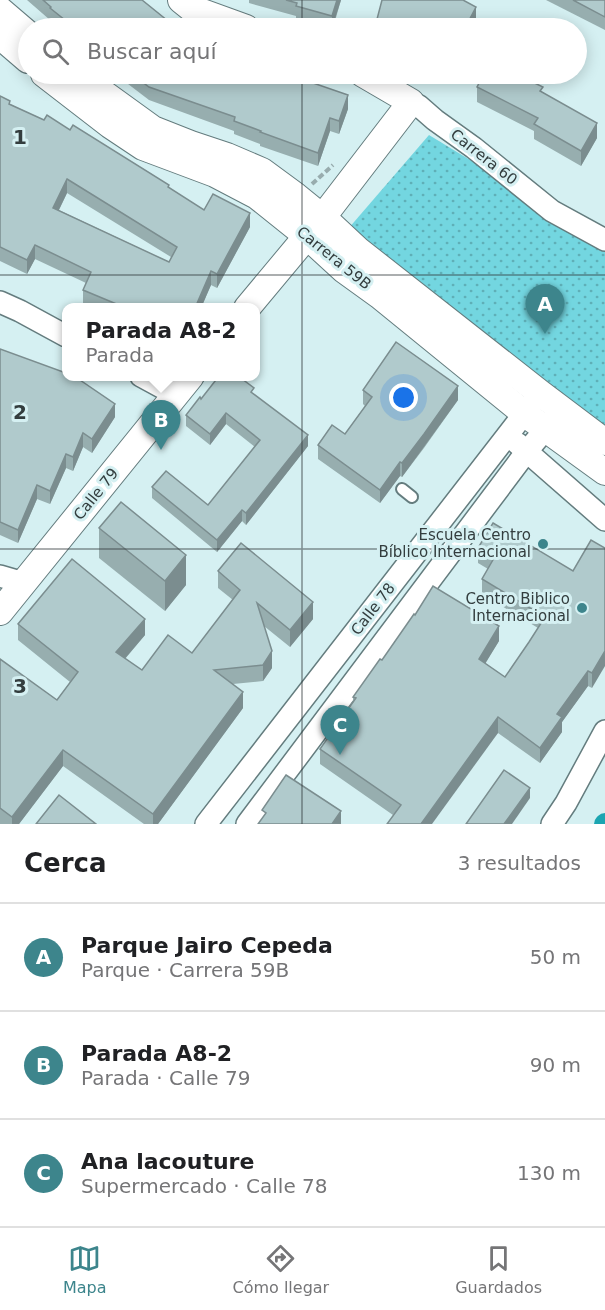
<!DOCTYPE html>
<html lang="es">
<meta charset="utf-8">
<style>
:root{--surface:#fff;--page:#f2f2f2;--text:#202124;--muted:#757577;--line:#e0e0e0;--accent:#3d858c}
body{margin:0;font-family:"DejaVu Sans",sans-serif;background:var(--page);color:var(--text)}
.you{position:absolute;left:404px;top:398px;width:21px;height:21px;margin:-15px;border:4px solid #fff;border-radius:50%;background:#1a73e8;box-shadow:0 0 0 9px #1a73e833}
.badge{display:grid;place-items:center;width:39px;height:39px;border-radius:50%;background:var(--accent);color:#fff;font-size:20px;font-weight:700}
.pin{position:absolute;translate:-50% -50px;filter:drop-shadow(0 2px 3px #0008)}
.pin::after{content:'';position:absolute;top:32px;width:21px;height:18px;background:inherit;clip-path:polygon(0 0,100% 0,50% 100%)}
.popup{position:absolute;left:62px;top:303px;width:198px;height:78px;box-sizing:border-box;display:grid;place-content:center;border-radius:12px;background:var(--surface);filter:drop-shadow(0 2px 4px #0005);font-size:20px;white-space:nowrap;color:var(--muted)}
.popup b{font-size:22px;color:var(--text)}
.popup::after{content:'';position:absolute;left:50%;top:100%;margin-left:-12px;border:12px solid transparent;border-top-color:var(--surface)}
.list{margin:0;padding:0;list-style:none}
h2{display:flex;justify-content:space-between;align-items:center;height:78px;margin:0;padding:0 24px;font-size:26px}
h2 small{font-size:20px;font-weight:400;color:var(--muted)}
.list li{display:grid;grid-template-columns:39px 1fr auto;gap:18px;align-items:center;box-sizing:border-box;height:108px;padding:0 24px;border-top:2px solid var(--line)}
.list b{display:block;font-size:22px;white-space:nowrap}
.list p{margin:0;font-size:20px;white-space:nowrap;color:var(--muted)}
.list em{font-size:20px;font-style:normal;color:var(--muted)}
.icon{flex:none;width:33px;height:33px;fill:none;stroke:currentColor;stroke-width:2;stroke-linecap:round;stroke-linejoin:round}
.map{position:relative;flex:none;width:605px;height:824px;overflow:hidden}
.search{position:absolute;background:var(--surface);box-shadow:0 3px 15px #0003;left:18px;right:18px;top:18px;height:66px;display:flex;align-items:center;gap:15px;box-sizing:border-box;padding:0 21px;border-radius:33px;color:var(--muted);font-size:22px}
.sheet{height:402px;background:var(--surface)}
nav{display:flex;justify-content:space-around;align-items:center;box-sizing:border-box;height:84px;border-top:2px solid var(--line);background:var(--surface);font-size:16px;color:var(--muted)}
nav a{display:grid;justify-items:center;gap:3px}
nav .on{color:var(--accent)}
.map>svg:first-child{display:block}
</style>
<div class="map">
<svg width="605" height="824" viewBox="0 0 605 824">
<defs>
<pattern id="park-dots" width="8" height="8" patternUnits="userSpaceOnUse" patternTransform="scale(1.5)"><rect width="8" height="8" fill="#73d6e0"/><path d="M2 2h.1M6 6h.1" fill="none" stroke="#5fafb7" stroke-width="1.8" stroke-linecap="round"/></pattern>
</defs>
<rect width="100%" height="100%" fill="#d5f0f2"/>
<path fill="url(#park-dots)" d="M429,135L605,242V426L348,229Z"/>
<g fill="none" stroke-linecap="round" stroke-linejoin="round">
<path stroke="#1ba5b1" stroke-width="20" d="M604,824L605,823"/>
<defs>
<path id="service" d="M402,489L412,497"/>
<g id="minor">
<path d="M411,102L419,106L435,120L474,148L552,211L605,240"/>
<path d="M0,302L20,311L66,336"/>
<path d="M141,376L176,395"/>
<path d="M517,443L605,520"/>
<path d="M0,576L24,583"/>
<path d="M206,824L534,401"/>
<path d="M247,824L527,451L555,418"/>
<path d="M552,824L566,803L605,731"/>
</g>
<g id="tertiary">
<path d="M181,0L191,8L246,28"/>
<path d="M0,10L28,34"/>
<path d="M0,36L28,60"/>
<path d="M44,74L110,125L143,147L215,174L257,196L307,236L344,270L380,296L525,414L605,472"/>
<path d="M77,74L153,129L191,144L227,156L262,171L296,196L328,222L358,250L540,393L605,442"/>
<path d="M247,308L322,218L411,102L363,74"/>
<path d="M0,612L191,376"/>
</g>
</defs>
<use href="#service" stroke="#647c7e" stroke-width="14"/>
<use href="#minor" stroke="#647c7e" stroke-width="24"/>
<use href="#tertiary" stroke="#647c7e" stroke-width="28"/>
<path stroke="#98acae" stroke-width="4" stroke-dasharray="6 3" stroke-linecap="butt" d="M312,184L333,165"/>
<use href="#service" stroke="#fff" stroke-width="10"/>
<use href="#minor" stroke="#fff" stroke-width="21"/>
<use href="#tertiary" stroke="#fff" stroke-width="26"/>
</g>
<g fill="#97aeaf" fill-rule="evenodd">
<path d="M27,0H142L173,28H58L50,22V20Z"/>
<path d="M249,0H341L333,28H328L296,20V16L249,3Z"/>
<path d="M546,0H605V30Z"/>
<path d="M476,22L473,28H376V23Z"/>
<path d="M115,74H287L348,109L339,134L330,131L318,166L260,146V144L234,134V131L149,100Z"/>
<path d="M477,87L543,92L597,138L581,166L534,139V131L477,102Z"/>
<path d="M0,96L10,104L44,120L70,130L169,188L204,210L250,227L217,288L211,285L201,308H93L83,303V290L86,283L35,259L27,274L0,261ZM67,193L171,257L169,262L59,210Z"/>
<path d="M0,349L115,417L92,453L83,447L73,471L66,468L50,504L37,499L18,543L0,535Z"/>
<path d="M363,390L458,400L424,448L402,477L400,476L380,503L318,459V445L345,434L365,406L363,404Z"/>
<path d="M254,394L308,446L246,525L242,521L217,552L152,498V487L208,505L255,447L226,424L210,445L186,426V415L201,399Z"/>
<path d="M99,528L186,585L165,611L99,558Z"/>
<path d="M478,548L573,571L605,548L592,688L588,686L562,722V732L540,763L498,733L393,815L320,764V749L353,701V697L382,660L499,641L485,663L505,677L529,642L538,628L482,594V579L488,569L478,563Z"/>
<path d="M218,571L313,619L290,647L264,626L272,668L263,681L233,684L243,708L158,824H144L63,766L19,824H0V659L57,700L70,682L18,640V624L145,635L125,659L142,670L192,653L233,600L218,588Z"/>
</g>
<g fill="#7b8d8f">
<path d="M337,0H341L332,28V16Z"/>
<path d="M476,7V22L473,28H465Z"/>
<path d="M348,95V109L339,134V121Z"/>
<path d="M330,118V131L318,166V153Z"/>
<path d="M597,123V138L581,166V151Z"/>
<path d="M67,179V193L53,222V208Z"/>
<path d="M250,213V227L217,288V274Z"/>
<path d="M35,245V259L27,274V260Z"/>
<path d="M211,271V285L201,308H195Z"/>
<path d="M458,386V400L402,477V463Z"/>
<path d="M115,404V417L92,453V439Z"/>
<path d="M226,413V424L210,445V434Z"/>
<path d="M83,433V447L73,471V457Z"/>
<path d="M308,435V446L246,525V513Z"/>
<path d="M66,454V468L50,504V491Z"/>
<path d="M400,462V476L380,503V490Z"/>
<path d="M37,485V499L18,543V530Z"/>
<path d="M242,510V521L217,552V540Z"/>
<path d="M186,555V585L165,611V581Z"/>
<path d="M313,602V619L290,647V630Z"/>
<path d="M145,619V635L116,669V652Z"/>
<path d="M499,626V641L479,674V659Z"/>
<path d="M272,651V668L263,681V665Z"/>
<path d="M605,651V666L592,688V673Z"/>
<path d="M588,671V686L562,722V732L540,763V748L557,714Z"/>
<path d="M243,692V708L158,824H153V814Z"/>
<path d="M498,717V733L432,824H421Z"/>
<path d="M63,750V766L19,824H12V817Z"/>
<path d="M530,788V798L512,824H504Z"/>
<path d="M341,811V824H332Z"/>
</g>
<g fill="#b0cacc" stroke="#7b8d8f" stroke-width="1.5" fill-rule="evenodd">
<path d="M43,0H142L173,25L170,28H75L50,8L51,7Z"/>
<path d="M286,0H337L332,16L296,6L297,3Z"/>
<path d="M382,0H463L476,7L465,28H395L376,23Z"/>
<path d="M573,0H605V17Z"/>
<path d="M132,74H287L348,95L339,121L330,118L318,153L260,132L261,131L234,121L235,117L149,87Z"/>
<path d="M484,74H516L543,87L540,91L597,123L581,151L534,124L538,118L477,87Z"/>
<path d="M0,96L10,101L9,104L44,120L47,115L70,130L73,125L169,185L168,187L204,210L213,194L250,213L217,274L211,271L195,308H126L83,290L91,272L35,245L27,260L0,247ZM67,179L177,247L169,262L53,208Z"/>
<path d="M396,342L458,386L424,434L402,463L400,462L380,490L318,445L332,425L345,434L372,397L363,390Z"/>
<path d="M0,349L66,373V376H74L115,404L92,439L83,433L73,457L66,454L50,491L37,485L18,530L0,522Z"/>
<path d="M219,376H238L254,388L251,392L308,435L246,513L242,510L217,540L152,487L166,471L208,505L260,440L226,413L210,434L186,415L200,397L201,399Z"/>
<path d="M121,502L186,555L165,581L99,528Z"/>
<path d="M493,523L573,571L591,540L605,548V651L592,673L588,671L557,714L562,717L540,748L498,717L421,824H387L401,805L320,749L356,698L353,697L380,659L382,660L414,614L415,615L433,586L499,626L479,659L505,677L529,642L545,617L482,579L494,558L478,548Z"/>
<path d="M241,543L313,602L290,630L257,603L272,651L263,665L214,670L243,692L153,814L63,750L12,817L0,808V659L57,700L78,672L18,624L72,559L145,619L116,652L142,670L168,635L192,653L240,590L218,571Z"/>
<path d="M504,770L530,788L504,824H466Z"/>
<path d="M286,775L341,811L332,824H258L266,813L262,810Z"/>
<path d="M59,795L96,824H36Z"/>
</g>
<path fill="none" stroke="#333d3e" stroke-width="1.5" stroke-opacity="0.55" d="M302,0V28M302,74V824M0,275H605M0,549H605"/>
<g fill="#3d858c" stroke="#d5f0f2" stroke-width="2">
<circle cx="543" cy="544" r="6"/>
<circle cx="582" cy="608" r="6"/>
</g>
<g text-anchor="middle" dominant-baseline="central" stroke-width="6" stroke-linejoin="round" paint-order="stroke">
<g font-size="15" fill="#333d3e" stroke="#d5f0f2">
<text transform="translate(484 157) rotate(38)">Carrera 60</text>
<text transform="translate(334 258) rotate(39)">Carrera 59B</text>
<text transform="translate(96 494) rotate(-51)">Calle 79</text>
<text transform="translate(373 609) rotate(-52)">Calle 78</text>
</g>
<g font-size="15" fill="#333d3e" stroke="#d5f0f2" text-anchor="end">
<text x="531" y="535">Escuela Centro<tspan x="531" dy="17">Bíblico Internacional</tspan></text>
<text x="570" y="599">Centro Biblico<tspan x="570" dy="17">Internacional</tspan></text>
</g>
</g>
<g font-size="20" text-anchor="middle" font-weight="bold" fill="#333d3e" stroke="#d5f0f2" stroke-width="6" stroke-linejoin="round" paint-order="stroke">
<text x="20" y="144">1</text>
<text x="20" y="419">2</text>
<text x="20" y="693">3</text>
</g>
</svg>
<div class="you"></div>
<div class="pin badge" style="left:545px;top:334px">A</div>
<div class="pin badge" style="left:161px;top:450px">B</div>
<div class="popup"><b>Parada A8-2</b>Parada</div>
<div class="pin badge" style="left:340px;top:755px">C</div>
<div class="search"><svg class="icon" aria-label="search" viewBox="0 0 24 24"><circle cx="10" cy="10" r="6"/><path d="M15 15l6 6"/></svg>Buscar aquí</div>
</div>
<section class="sheet">
<h2>Cerca<small>3 resultados</small></h2>
<ul class="list">
<li><span class="badge">A</span><div><b>Parque Jairo Cepeda</b><p>Parque · Carrera 59B</p></div><em>50 m</em></li>
<li><span class="badge">B</span><div><b>Parada A8-2</b><p>Parada · Calle 79</p></div><em>90 m</em></li>
<li><span class="badge">C</span><div><b>Ana lacouture</b><p>Supermercado · Calle 78</p></div><em>130 m</em></li>
</ul>
</section>
<nav>
<a class="on"><svg class="icon" aria-label="map" viewBox="0 0 24 24"><path d="M3 6l6-2 6 2 6-2v14l-6 2-6-2-6 2zM9 4v14M15 6v14"/></svg>Mapa</a>
<a><svg class="icon" aria-label="directions" viewBox="0 0 24 24"><path d="M12 3l9 9-9 9-9-9zM9 14v-3h6M13 9l2 2-2 2"/></svg>Cómo llegar</a>
<a><svg class="icon" aria-label="saved" viewBox="0 0 24 24"><path d="M7 4h10v16l-5-4-5 4z"/></svg>Guardados</a>
</nav>
